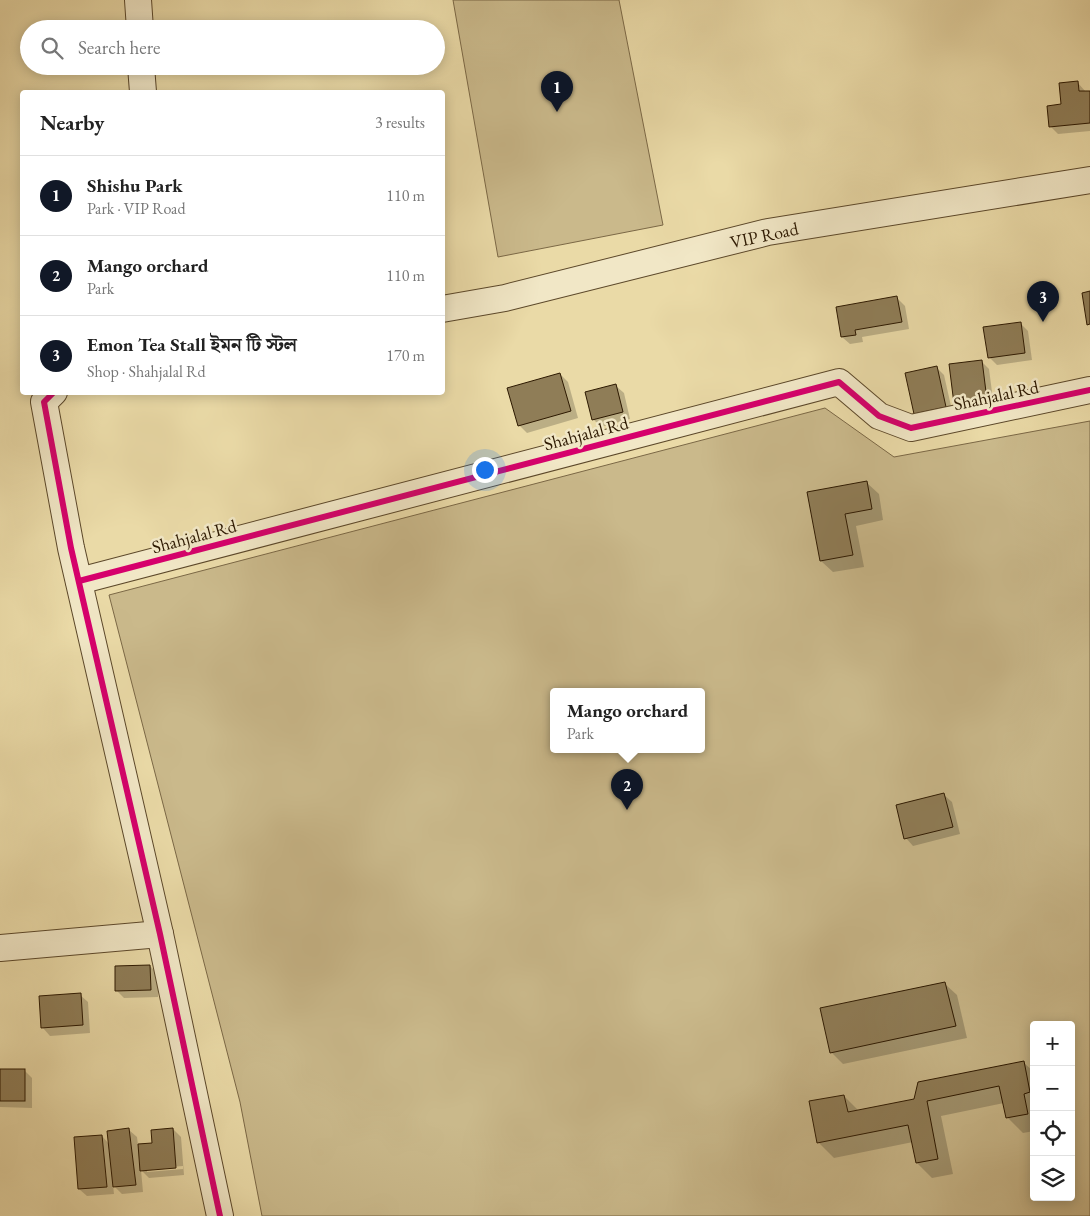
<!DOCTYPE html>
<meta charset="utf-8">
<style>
:root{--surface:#fff;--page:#f6f6f6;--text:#222;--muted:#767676;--line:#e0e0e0;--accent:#111827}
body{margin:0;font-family:"EB Garamond","Noto Serif Bengali",serif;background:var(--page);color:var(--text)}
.controls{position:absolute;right:15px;bottom:15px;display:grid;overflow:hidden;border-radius:5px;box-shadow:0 2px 12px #0003}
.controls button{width:45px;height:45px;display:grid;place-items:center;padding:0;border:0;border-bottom:1px solid var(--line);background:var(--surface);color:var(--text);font:25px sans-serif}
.you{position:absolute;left:484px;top:469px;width:18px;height:18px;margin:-12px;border:4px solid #fff;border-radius:50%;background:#1a73e8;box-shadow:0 0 0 8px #1a73e833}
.badge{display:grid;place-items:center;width:32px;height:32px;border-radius:50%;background:var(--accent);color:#fff;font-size:16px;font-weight:700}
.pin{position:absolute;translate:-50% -41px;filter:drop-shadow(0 1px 2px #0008)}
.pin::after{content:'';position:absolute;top:26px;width:18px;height:15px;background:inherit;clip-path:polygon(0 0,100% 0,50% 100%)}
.popup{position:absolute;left:550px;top:688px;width:155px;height:65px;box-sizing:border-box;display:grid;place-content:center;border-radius:5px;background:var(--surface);filter:drop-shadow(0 1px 4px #0005);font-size:16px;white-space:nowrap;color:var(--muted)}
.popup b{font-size:19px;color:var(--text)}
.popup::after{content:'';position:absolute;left:50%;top:100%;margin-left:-10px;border:10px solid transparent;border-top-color:var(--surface)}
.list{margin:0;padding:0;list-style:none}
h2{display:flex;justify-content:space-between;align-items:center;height:65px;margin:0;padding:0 20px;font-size:21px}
h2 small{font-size:16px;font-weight:400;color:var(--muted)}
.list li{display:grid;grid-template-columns:32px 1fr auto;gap:15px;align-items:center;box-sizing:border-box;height:80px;padding:0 20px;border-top:1px solid var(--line)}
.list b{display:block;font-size:19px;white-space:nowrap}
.list p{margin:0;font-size:16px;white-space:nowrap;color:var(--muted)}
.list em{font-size:16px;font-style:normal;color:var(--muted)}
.icon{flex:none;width:28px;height:28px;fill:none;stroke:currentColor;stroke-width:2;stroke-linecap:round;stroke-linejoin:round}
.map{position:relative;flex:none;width:1090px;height:1216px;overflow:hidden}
.search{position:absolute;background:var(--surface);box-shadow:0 2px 12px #0003;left:20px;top:20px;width:425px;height:55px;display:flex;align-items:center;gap:12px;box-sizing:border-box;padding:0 18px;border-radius:28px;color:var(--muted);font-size:19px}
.panel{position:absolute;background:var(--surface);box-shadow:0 2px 12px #0003;left:20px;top:90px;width:425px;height:305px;border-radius:5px}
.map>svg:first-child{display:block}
</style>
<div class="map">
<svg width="1090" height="1216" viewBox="0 0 1090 1216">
<rect width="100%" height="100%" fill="#eadaa7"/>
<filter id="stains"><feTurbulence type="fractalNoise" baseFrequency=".004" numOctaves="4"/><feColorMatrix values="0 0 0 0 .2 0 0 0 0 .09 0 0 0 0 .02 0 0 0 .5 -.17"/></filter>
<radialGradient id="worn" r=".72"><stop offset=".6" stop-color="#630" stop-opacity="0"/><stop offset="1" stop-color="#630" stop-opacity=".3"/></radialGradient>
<g fill="#cab98b" stroke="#7b6846" fill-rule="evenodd">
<path d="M453,0H619L663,225L498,257Z"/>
<path d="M825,408L894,457L1090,421V1216H262L240,1102L109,595ZM553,691H701V749H553ZM1034,1025H1071V1197H1034Z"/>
</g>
<g fill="#0003" fill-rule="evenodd">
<path d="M1077,82L1086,92H1090V131L1058,134L1050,126Z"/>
<path d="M897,298L905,306L909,329L862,337L863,342L850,344L842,337Z"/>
<path d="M1020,323L1028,331L1032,360L997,365L989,357Z"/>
<path d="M981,361L989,369L994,407L963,412L956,404L950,365Z"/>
<path d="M936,367L944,375L953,415L923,421L907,374Z"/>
<path d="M560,374L568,382L578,418L527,433L519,425Z"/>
<path d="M616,386L624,393L630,419L601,427L593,419Z"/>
<path d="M867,483L879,494L883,520L856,526L864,567L833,572L821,561L808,493Z"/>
<path d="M944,795L952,802L960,834L913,846L906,838Z"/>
<path d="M150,966L158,974V997L124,998L116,990Z"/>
<path d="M945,984L957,995L967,1038L843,1064L831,1052Z"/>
<path d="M80,995L88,1002L90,1033L50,1036L43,1028Z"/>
<path d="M1023,1062L1034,1072V1131L1023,1133L1007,1117L1004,1103L941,1116L953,1174L932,1178L917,1163L913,1142L834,1158L818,1142L844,1096L859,1111L915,1100Z"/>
<path d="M0,1070H24L32,1078V1108L0,1107Z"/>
<path d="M173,1129L181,1137L184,1175L149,1178L141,1170L143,1192L122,1194L113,1185L114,1194L87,1196L79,1189L102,1136L109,1144L129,1130L137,1137L138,1145L153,1144ZM183,1166V1169L147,1172V1169Z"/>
</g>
<g fill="#8f7d57" stroke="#2c1800">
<path d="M1078,81L1079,91H1090V123L1049,127L1047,106L1061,104L1059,83Z"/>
<path d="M1090,291V324L1087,325L1082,293Z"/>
<path d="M897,296L902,322L855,330L856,335L841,337L836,307Z"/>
<path d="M1021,322L1025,353L988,358L983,327Z"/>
<path d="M982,360L987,400L954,404L949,364Z"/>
<path d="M937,366L946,407L914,414L905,373Z"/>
<path d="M560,373L571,411L518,426L507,388Z"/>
<path d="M616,384L623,412L592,420L585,392Z"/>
<path d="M867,481L872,509L845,514L853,555L820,561L807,492Z"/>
<path d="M944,793L953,827L904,839L896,805Z"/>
<path d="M150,965L151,990L115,991V966Z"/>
<path d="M945,982L956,1026L830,1053L820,1008Z"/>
<path d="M81,993L83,1025L41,1028L39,996Z"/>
<path d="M1024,1061L1030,1092L1024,1094L1028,1114L1006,1118L999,1086L927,1101L938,1159L916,1163L908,1125L817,1143L809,1101L844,1095L848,1112L914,1099L918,1082Z"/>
<rect x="0" y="1069" width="25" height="32"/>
<path d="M129,1128L136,1185L113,1187L107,1131Z"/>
<path d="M173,1128L176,1168L140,1171L138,1144L152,1143L151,1130Z"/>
<path d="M102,1135L107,1187L78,1189L74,1137Z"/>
</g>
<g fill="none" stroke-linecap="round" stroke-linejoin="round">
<defs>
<g id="street">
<path d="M138,0L140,29"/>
<path d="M141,66L143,92"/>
<path d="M442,309L505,298L768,232L1090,180"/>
<path d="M54,392L44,402L71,548L160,934L220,1216"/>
<path d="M79,581L839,382L879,416L911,428L1090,390"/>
<path d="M0,948L160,934"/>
</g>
</defs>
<use href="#street" stroke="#5c482a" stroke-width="28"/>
<use href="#street" stroke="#f1e7c6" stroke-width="26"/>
<defs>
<g id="cycleway">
<path d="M54,392L44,402L71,548L160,934L220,1216"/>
<path d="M79,581L839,382L879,416L911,428L1090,390"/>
</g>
</defs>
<use href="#cycleway" stroke="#f1e7c6" stroke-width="9"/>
<use href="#cycleway" stroke="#d6006c" stroke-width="6"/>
</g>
<g text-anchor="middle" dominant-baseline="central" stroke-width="5" stroke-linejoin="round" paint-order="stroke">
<g font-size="18" fill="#2c1800" stroke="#f1e7c6">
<text transform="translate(764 235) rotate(-12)">VIP Road</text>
<text transform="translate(996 395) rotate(-12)">Shahjalal Rd</text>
<text transform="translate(586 433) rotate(-15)">Shahjalal Rd</text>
<text transform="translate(194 536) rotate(-15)">Shahjalal Rd</text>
</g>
</g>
<rect width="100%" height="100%" filter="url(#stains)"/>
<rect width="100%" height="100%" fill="url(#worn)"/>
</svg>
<div class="controls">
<button>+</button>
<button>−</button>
<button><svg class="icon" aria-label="locate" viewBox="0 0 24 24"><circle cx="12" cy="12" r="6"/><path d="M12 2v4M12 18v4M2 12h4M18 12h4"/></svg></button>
<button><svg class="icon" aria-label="layers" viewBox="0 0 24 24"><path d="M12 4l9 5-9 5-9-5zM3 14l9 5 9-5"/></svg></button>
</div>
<div class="you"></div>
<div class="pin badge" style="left:557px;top:112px">1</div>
<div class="pin badge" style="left:627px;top:810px">2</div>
<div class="popup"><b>Mango orchard</b>Park</div>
<div class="pin badge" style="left:1043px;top:322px">3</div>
<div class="search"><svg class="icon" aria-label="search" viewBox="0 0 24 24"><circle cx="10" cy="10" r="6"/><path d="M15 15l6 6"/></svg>Search here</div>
<section class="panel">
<h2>Nearby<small>3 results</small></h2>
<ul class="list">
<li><span class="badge">1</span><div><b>Shishu Park</b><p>Park · VIP Road</p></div><em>110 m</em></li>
<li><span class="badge">2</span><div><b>Mango orchard</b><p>Park</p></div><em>110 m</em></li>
<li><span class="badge">3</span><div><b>Emon Tea Stall ইমন টি স্টল</b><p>Shop · Shahjalal Rd</p></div><em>170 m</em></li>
</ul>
</section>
</div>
